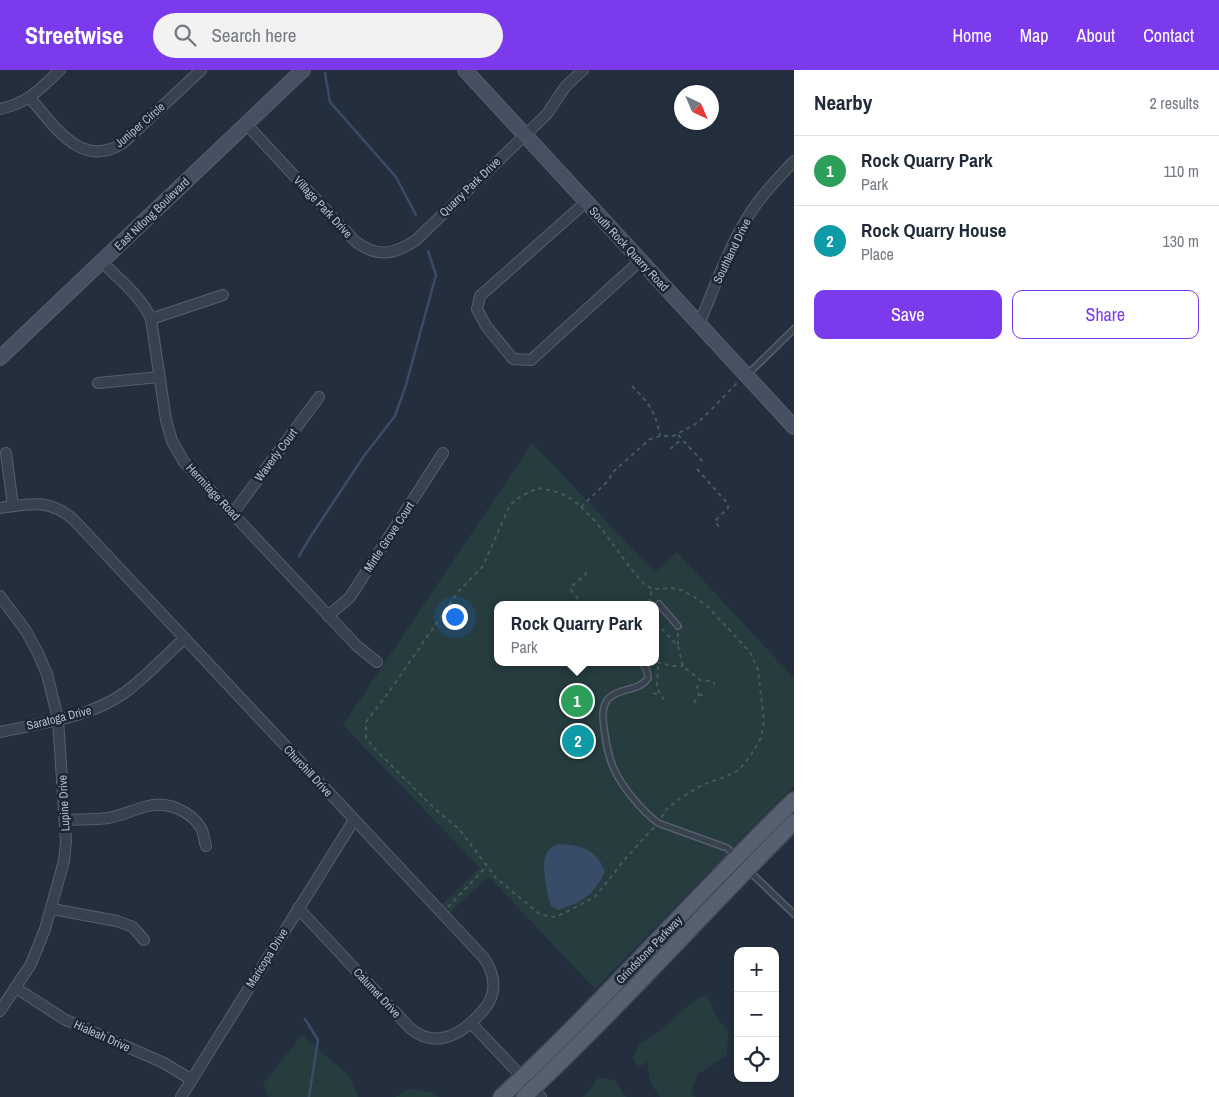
<!DOCTYPE html>
<meta charset="utf-8">
<style>
:root{--surface:#fff;--page:#f2f2f3;--text:#1f2937;--muted:#747a83;--line:#e0e1e3;--accent:#7c3aed}
body{margin:0;font-family:"Archivo Narrow",sans-serif;background:var(--page);color:var(--text)}
.controls{position:absolute;right:15px;bottom:15px;display:grid;overflow:hidden;border-radius:10px;box-shadow:0 1px 4px #0004}
.controls button{width:45px;height:45px;display:grid;place-items:center;padding:0;border:0;border-bottom:1px solid var(--line);background:var(--surface);color:var(--text);font:25px sans-serif}
.compass{position:absolute;left:674px;top:15px;width:45px;height:45px;border-radius:50%;background:var(--surface);box-shadow:0 1px 4px #0004;rotate:136deg}
.you{position:absolute;left:454px;top:546px;width:18px;height:18px;margin:-12px;border:4px solid #fff;border-radius:50%;background:#1a73e8;box-shadow:0 0 0 8px #1a73e833}
.badge{display:grid;place-items:center;width:32px;height:32px;border-radius:50%;background:var(--accent);color:#fff;font-size:16px;font-weight:700}
.pin{position:absolute;translate:-50% -50%;border:2px solid #fff;box-shadow:0 1px 5px #0006}
.popup{position:absolute;left:494px;top:531px;width:165px;height:65px;box-sizing:border-box;display:grid;place-content:center;border-radius:10px;background:var(--surface);filter:drop-shadow(0 1px 4px #0005);font-size:16px;white-space:nowrap;color:var(--muted)}
.popup b{font-size:19px;color:var(--text)}
.popup::after{content:'';position:absolute;left:50%;top:100%;margin-left:-10px;border:10px solid transparent;border-top-color:var(--surface)}
.list{margin:0;padding:0;list-style:none}
h2{display:flex;justify-content:space-between;align-items:center;height:65px;margin:0;padding:0 20px;font-size:21px}
h2 small{font-size:16px;font-weight:400;color:var(--muted)}
.list li{display:grid;grid-template-columns:32px 1fr auto;gap:15px;align-items:center;box-sizing:border-box;height:70px;padding:0 20px;border-top:1px solid var(--line)}
.list b{display:block;font-size:19px;white-space:nowrap}
.list p{margin:0;font-size:16px;white-space:nowrap;color:var(--muted)}
.list em{font-size:16px;font-style:normal;color:var(--muted)}
.actions{display:flex;gap:10px;padding:15px 20px}
.actions a{flex:1;padding:11px 0;border:1px solid var(--accent);border-radius:10px;text-align:center;font-size:18px;color:var(--accent)}
.actions .main{background:var(--accent);color:#fff}
.icon{flex:none;width:28px;height:28px;fill:none;stroke:currentColor;stroke-width:2;stroke-linecap:round;stroke-linejoin:round}
.map{position:relative;flex:none;width:794px;height:1027px;overflow:hidden}
header{display:flex;align-items:center;gap:30px;box-sizing:border-box;height:70px;padding:0 25px;background:var(--accent);color:#fff}
header strong{font-size:24px}
nav{display:flex;gap:28px;margin-inline-start:auto;font-size:18px}
.search{width:350px;height:45px;background:var(--page);display:flex;align-items:center;gap:12px;box-sizing:border-box;padding:0 18px;border-radius:28px;color:var(--muted);font-size:19px}
main{display:flex}
aside{flex:1;background:var(--surface)}
.map>svg:first-child{display:block}
</style>
<header>
<strong>Streetwise</strong>
<div class="search"><svg class="icon" aria-label="search" viewBox="0 0 24 24"><circle cx="10" cy="10" r="6"/><path d="M15 15l6 6"/></svg>Search here</div>
<nav><a>Home</a><a>Map</a><a>About</a><a>Contact</a></nav>
</header>
<main>
<div class="map">
<svg width="794" height="1027" viewBox="0 0 794 1027">
<rect width="100%" height="100%" fill="#242f3e"/>
<g fill="#263c3f" fill-rule="evenodd">
<path d="M532,373L655,502L677,482L794,608V716L595,919L489,807L449,843L441,835L480,798L343,655ZM498,535H656V592H498Z"/>
<path d="M705,925L711,932L715,945L728,961L727,985L698,1004L691,1023L696,1027H660C651,1015 647,1006 648,991L639,997L632,989L640,973C665,962 680,937 705,925Z"/>
<path d="M302,965L349,1006L358,1027H269L263,1014Z"/>
<path d="M598,1007L616,1011L622,1022L627,1027H583L594,1015Z"/>
<path d="M409,1019L433,1022L438,1027H395Z"/>
</g>
<path fill="#394c67" d="M558,774C581,775 595,778 605,801C594,825 583,832 558,840L551,836C547,824 541,796 546,784C548,779 553,776 558,774Z"/>
<g fill="none" stroke-linecap="round" stroke-linejoin="round">
<g stroke="#394c67" stroke-width="2.5">
<path d="M325,3L330,32L396,107L416,145"/>
<path d="M299,486L311,466L364,386L395,346L406,315L436,205L428,181"/>
<path d="M305,949L318,970L309,1027"/>
</g>
<defs>
<g id="lane">
<path d="M748,304L794,259"/>
<path d="M656,537L659,534L678,556"/>
<path d="M642,592L647,601L648,608C639,622 619,617 608,629C601,638 603,648 604,658C606,672 608,687 614,699C622,717 642,741 658,753L727,778L736,786"/>
<path d="M748,800L794,844"/>
</g>
<g id="street">
<path d="M30,28C55,56 81,100 123,73L201,0"/>
<path d="M0,39C28,33 40,19 60,0"/>
<path d="M246,54L355,171C377,188 394,185 416,170L547,44L565,17L583,0"/>
<path d="M586,132L480,226L477,239L486,256L513,289L531,290L640,191"/>
<path d="M102,192C120,210 141,226 151,249L166,350L172,371L184,392L357,576L377,592"/>
<path d="M151,249L223,225"/>
<path d="M699,254C714,219 727,181 747,148C760,127 778,108 794,91"/>
<path d="M98,313L159,307"/>
<path d="M6,383L13,436"/>
<path d="M0,438C30,434 48,428 73,449L484,888C490,897 495,909 493,921C491,933 483,941 475,949C456,968 432,977 410,958L298,838"/>
<path d="M233,443L319,327"/>
<path d="M0,526L26,561L38,583L47,604L58,649L66,771L64,791L45,859L31,894L0,941"/>
<path d="M328,546L350,527L443,383"/>
<path d="M0,662C41,653 89,648 124,623C144,609 165,586 184,569"/>
<path d="M65,750C79,749 94,750 108,748C122,746 134,739 148,736C167,731 191,741 201,758C204,763 204,771 206,776"/>
<path d="M52,839L117,851L133,857L144,870"/>
<path d="M16,918L64,949L164,993L192,1010"/>
<path d="M471,953L541,1027"/>
<path d="M181,1027L354,750"/>
</g>
<g id="secondary">
<path d="M465,0L794,357"/>
<path d="M0,288L303,0"/>
</g>
<g id="primary">
<path d="M501,1027C603,933 694,827 794,730"/>
<path d="M524,1027C618,939 703,843 794,752"/>
</g>
</defs>
<use href="#lane" stroke="#565f6c" stroke-width="8"/>
<use href="#street" stroke="#565f6c" stroke-width="12"/>
<use href="#secondary" stroke="#565f6c" stroke-width="16"/>
<use href="#primary" stroke="#414a57" stroke-width="18"/>
<g stroke="#44595c" stroke-width="2" stroke-dasharray="4 4" stroke-linecap="butt">
<path d="M632,316C650,335 655,340 660,366"/>
<path d="M678,365L704,393"/>
<path d="M670,379L682,369"/>
<path d="M697,399L728,434V438L715,451L719,457"/>
<path d="M538,418C547,420 556,421 564,425C595,440 620,489 644,514L652,519L672,518L681,520L693,526L707,536L750,582L758,600L764,651L761,668L751,685L739,700L727,706L702,715L679,729L666,740L658,753L625,789L595,827L556,847L541,845L496,808L459,759L435,739L375,679L366,668V652L391,619L458,522L483,496L510,435L521,426Z"/>
<path d="M581,437L608,411L613,402L650,369L660,366H673L694,355L703,348L737,313"/>
<path d="M649,533L652,519"/>
<path d="M583,535L571,520V517L586,504L585,500"/>
<path d="M656,553L678,576L683,596L700,610L709,611L715,614"/>
<path d="M678,563V576"/>
<path d="M656,588C663,605 648,615 667,632"/>
<path d="M657,592L672,596H683"/>
<path d="M653,623L659,625"/>
<path d="M699,625H706"/>
<path d="M694,633L699,625L697,617L700,610"/>
<path d="M448,837L486,797"/>
</g>
<use href="#lane" stroke="#38414e" stroke-width="5"/>
<use href="#street" stroke="#38414e" stroke-width="10"/>
<use href="#secondary" stroke="#465061" stroke-width="14"/>
<use href="#primary" stroke="#56606e" stroke-width="15"/>
</g>
<g text-anchor="middle" dominant-baseline="central" stroke-width="5" stroke-linejoin="round" paint-order="stroke">
<g font-size="12" fill="#b4bcc9" stroke="#1d2633">
<text transform="translate(140 55) rotate(-41)">Juniper Circle</text>
<text transform="translate(470 117) rotate(-44)">Quarry Park Drive</text>
<text transform="translate(323 137) rotate(47)">Village Park Drive</text>
<text transform="translate(152 144) rotate(-44)">East Nifong Boulevard</text>
<text transform="translate(629 179) rotate(47)">South Rock Quarry Road</text>
<text transform="translate(732 181) rotate(-64)">Southland Drive</text>
<text transform="translate(276 385) rotate(-53)">Waverly Court</text>
<text transform="translate(213 422) rotate(47)">Hermitage Road</text>
<text transform="translate(389 467) rotate(-57)">Mirtle Grove Court</text>
<text transform="translate(59 648) rotate(-14)">Saratoga Drive</text>
<text transform="translate(308 701) rotate(47)">Churchill Drive</text>
<text transform="translate(64 733) rotate(-93)">Lupine Drive</text>
<text transform="translate(649 880) rotate(-46)">Grindstone Parkway</text>
<text transform="translate(267 888) rotate(-58)">Maricopa Drive</text>
<text transform="translate(377 923) rotate(47)">Calumet Drive</text>
<text transform="translate(102 966) rotate(24)">Hialeah Drive</text>
</g>
</g>
</svg>
<div class="controls">
<button>+</button>
<button>−</button>
<button><svg class="icon" aria-label="locate" viewBox="0 0 24 24"><circle cx="12" cy="12" r="6"/><path d="M12 2v4M12 18v4M2 12h4M18 12h4"/></svg></button>
</div>
<svg class="compass" viewBox="-18 -18 36 36"><path d="M0-13l5 13h-10z" fill="#e53935"/><path d="M0 13l5-13h-10z" fill="#747a83"/></svg>
<div class="you"></div>
<div class="pin badge" style="left:577px;top:631px;background:#2e9e5b">1</div>
<div class="popup"><b>Rock Quarry Park</b>Park</div>
<div class="pin badge" style="left:578px;top:671px;background:#0f9aa8">2</div>
</div>
<aside>
<h2>Nearby<small>2 results</small></h2>
<ul class="list">
<li><span class="badge" style="background:#2e9e5b">1</span><div><b>Rock Quarry Park</b><p>Park</p></div><em>110 m</em></li>
<li><span class="badge" style="background:#0f9aa8">2</span><div><b>Rock Quarry House</b><p>Place</p></div><em>130 m</em></li>
</ul>
<div class="actions"><a class="main">Save</a><a>Share</a></div>
</aside>
</main>
